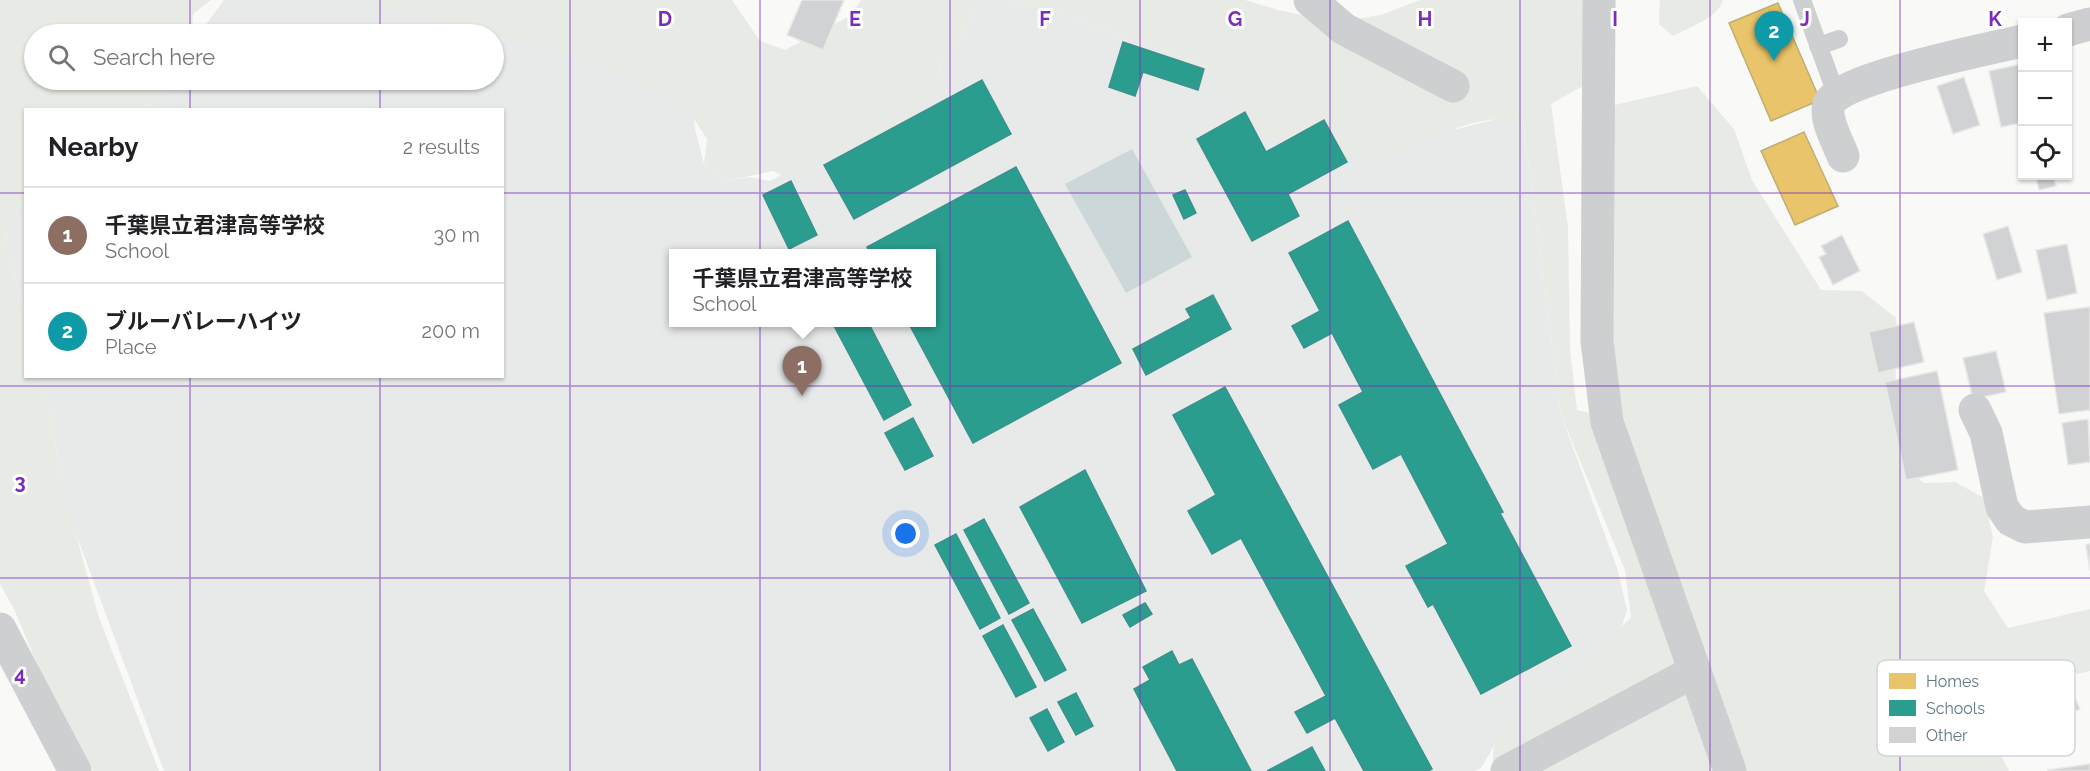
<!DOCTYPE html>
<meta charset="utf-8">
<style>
:root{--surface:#fff;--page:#f6f6f6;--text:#202124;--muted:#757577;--line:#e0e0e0;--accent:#111827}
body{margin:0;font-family:Raleway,"Noto Sans JP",sans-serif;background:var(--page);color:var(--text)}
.controls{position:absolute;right:18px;top:18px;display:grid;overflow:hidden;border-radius:0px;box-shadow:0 2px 4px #0004}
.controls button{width:54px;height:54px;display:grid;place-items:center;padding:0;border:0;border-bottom:2px solid var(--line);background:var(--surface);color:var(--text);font:30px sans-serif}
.you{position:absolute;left:906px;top:534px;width:21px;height:21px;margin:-15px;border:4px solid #fff;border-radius:50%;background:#1a73e8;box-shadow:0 0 0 9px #1a73e833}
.badge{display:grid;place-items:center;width:39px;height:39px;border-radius:50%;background:var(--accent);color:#fff;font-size:20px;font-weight:700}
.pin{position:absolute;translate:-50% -50px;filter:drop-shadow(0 2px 3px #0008)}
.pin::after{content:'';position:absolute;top:32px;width:21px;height:18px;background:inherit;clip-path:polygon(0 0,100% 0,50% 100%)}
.popup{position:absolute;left:669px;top:249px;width:267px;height:78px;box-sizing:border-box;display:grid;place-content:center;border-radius:0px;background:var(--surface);filter:drop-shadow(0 2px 4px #0005);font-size:20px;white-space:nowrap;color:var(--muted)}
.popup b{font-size:22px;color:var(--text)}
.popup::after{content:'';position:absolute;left:50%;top:100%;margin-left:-12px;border:12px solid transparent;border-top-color:var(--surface)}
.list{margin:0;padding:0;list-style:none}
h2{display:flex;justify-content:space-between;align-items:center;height:78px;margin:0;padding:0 24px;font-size:26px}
h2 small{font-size:20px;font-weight:400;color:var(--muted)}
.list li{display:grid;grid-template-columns:39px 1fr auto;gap:18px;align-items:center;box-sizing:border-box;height:96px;padding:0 24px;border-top:2px solid var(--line)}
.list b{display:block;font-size:22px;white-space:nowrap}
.list p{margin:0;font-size:20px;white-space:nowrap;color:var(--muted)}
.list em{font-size:20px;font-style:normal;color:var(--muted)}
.icon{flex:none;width:33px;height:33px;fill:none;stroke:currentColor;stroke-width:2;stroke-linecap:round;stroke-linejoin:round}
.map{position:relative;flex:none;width:2090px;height:771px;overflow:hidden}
.search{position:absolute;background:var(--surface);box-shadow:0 2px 4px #0004;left:24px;top:24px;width:480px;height:66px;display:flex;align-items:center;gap:15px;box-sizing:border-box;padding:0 21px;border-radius:33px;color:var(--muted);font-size:22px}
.panel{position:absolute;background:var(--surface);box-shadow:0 2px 4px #0004;left:24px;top:108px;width:480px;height:270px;border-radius:0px}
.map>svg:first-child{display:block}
</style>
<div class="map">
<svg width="2090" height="771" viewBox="0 0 2090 771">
<rect width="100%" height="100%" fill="#f9f9f8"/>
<g fill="#e7eae9" fill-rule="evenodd">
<path d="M224,0H411L525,17L692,106L695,129L704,164L726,181L749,177L770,181L893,115L946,91L938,59L960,42L977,0H1006L1053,11L1210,68L1457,129L1504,117L1523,121L1561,415L1617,568L1627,610L1614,651L1503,731L1481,768L1475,771H164L72,523L59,472L53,421L40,377L502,376V110L144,109L153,103L171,80H494V34H199ZM673,254H931V322H673Z"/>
<path d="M25,201V311L7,249L6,225Z"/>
</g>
<g fill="#e8ebe5">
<path d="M0,0H211L193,14L192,34H34V80H171L153,103L144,109L26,110L25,201L6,225L7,249L25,311L26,376L40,377L53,421L59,472L99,618L159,771H93L50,695L14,609L0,584Z"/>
<path d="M353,0H732L760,41L785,50L850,16L861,0H977L960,42L938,59L946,91L905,119L802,173L781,175L773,171L726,181L704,164L707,139L688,110L612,68L494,34Z"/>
<path d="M1006,0H1245L1278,10L1336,22L1381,15L1420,0H1587L1583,86L1551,104L1568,227L1570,349L1577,410L1599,415L1604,128L1615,105L1697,86L1734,129L1752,180L1821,290L1862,291L1896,318L1898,339L1895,384L1911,472L1924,483L1955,482L1984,498L1993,537L1984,591L2008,628L2090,609V671L2025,686L1996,724L2002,758L2009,771H1492L1494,739L1525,708L1574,675L1631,617L1625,570L1561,415L1523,121C1472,110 1421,148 1372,158C1364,160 1353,157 1344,156L1322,129L1275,140L1226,103L1210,68L1053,11Z"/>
<path d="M1660,0H1723C1718,18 1688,28 1673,36L1659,24Z"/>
</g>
<path fill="#ccd7d9" d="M1132,149L1192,257L1126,293L1065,184Z"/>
<g fill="#e9c46a" stroke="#c0ae72" stroke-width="1.5">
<path d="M1778,3L1820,100L1771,121L1729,23Z"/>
<path d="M1804,132L1838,206L1795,225L1761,151Z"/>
</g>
<g fill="#2a9d8f" stroke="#3b928c" stroke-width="1.5">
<path d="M1123,42L1204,69L1198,90L1143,72L1135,96L1109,87Z"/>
<path d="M982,80L1011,134L854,219L824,165Z"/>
<path d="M1245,112L1266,152L1324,120L1347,162L1288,194L1299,216L1252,241L1197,139Z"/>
<path d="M1016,167L1121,363L973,443L908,322H931V254H871L867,247Z"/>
<path d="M791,181L817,235L789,249L763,195Z"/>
<path d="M1185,190L1196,213L1184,219L1173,195Z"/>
<path d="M1348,221L1503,512L1500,513L1571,646L1481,694L1433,604L1428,607L1406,566L1448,544L1401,454L1373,469L1339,405L1363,392L1332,333L1304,348L1292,326L1320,311L1289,253Z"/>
<path d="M1213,295L1231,329L1146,375L1133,349L1191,318L1186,309Z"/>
<path d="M832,322H868L911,405L884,420Z"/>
<path d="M1225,387L1432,769L1428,771H1364L1335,718L1307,733L1295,712L1326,696L1241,538L1212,554L1188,511L1216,495L1173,415Z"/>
<path d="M913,418L933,456L905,470L885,433Z"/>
<path d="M1085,470L1146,591L1082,623L1020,507Z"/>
<path d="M984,519L1029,603L1009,614L964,530Z"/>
<path d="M956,534L1000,618L980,629L935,545Z"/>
<path d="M1145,603L1152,614L1130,627L1123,615Z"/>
<path d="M1033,609L1066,670L1045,681L1012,620Z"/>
<path d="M1003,625L1036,687L1016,697L983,636Z"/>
<path d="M1172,651L1179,665L1192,659L1251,771H1177L1134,689L1150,680L1143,667Z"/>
<path d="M1076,693L1093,726L1076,735L1058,702Z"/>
<path d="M1047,709L1064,742L1048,751L1030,718Z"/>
<path d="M1312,747L1325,771H1267Z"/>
</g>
<g fill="#d0d2d3" stroke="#e8e8e8" stroke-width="1.5">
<path d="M802,0H844L823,50L787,35Z"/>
<path d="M2022,64V123L2001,127L1989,71Z"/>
<path d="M1964,77L1980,125L1953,134L1937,86Z"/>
<path d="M2036,176H2053L2056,186L2039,190Z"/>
<path d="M2008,226L2022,272L1997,280L1983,234Z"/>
<path d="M1842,235L1860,271L1833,285L1819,257L1826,254L1821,246Z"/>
<path d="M2067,244L2077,293L2047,300L2036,250Z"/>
<path d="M2090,307V410L2059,414L2044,313Z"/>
<path d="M1914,322L1924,362L1878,373L1869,332Z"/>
<path d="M1996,351L2006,392L1973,399L1963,358Z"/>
<path d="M1937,371L1958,470L1906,480L1885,382Z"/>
<path d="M2088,419L2090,462L2068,465L2062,423Z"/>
<path d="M2090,544V571L2086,545Z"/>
<path d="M2068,682L2080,709L2041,726L2029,699Z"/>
<path d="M2024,732L2054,735L2052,755L2022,752Z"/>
<path d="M2090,764V771H2048V770Z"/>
</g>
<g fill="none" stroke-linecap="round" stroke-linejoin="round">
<g stroke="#cdcfd0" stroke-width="18">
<path d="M1802,0L1836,94"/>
<path d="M1818,46L1839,39"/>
</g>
<g stroke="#cdcfd0" stroke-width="33">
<path d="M1310,0L1344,29L1453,86"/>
<path d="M1599,0L1597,341L1607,422L1730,771"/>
<path d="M2068,30L2090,24"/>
<path d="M1843,156C1838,142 1824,119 1829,104C1836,79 1993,48 2022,41"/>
<path d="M1975,410L1986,433L2002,507L2011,520L2025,527L2090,522"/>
<path d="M0,629L75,771"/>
<path d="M1507,771L1695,671"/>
</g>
</g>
<path fill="none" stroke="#7b2cbf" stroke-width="1.5" stroke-opacity="0.55" d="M190,0V34M380,0V34M570,0V771M760,0V771M950,0V771M1140,0V771M1330,0V771M1520,0V771M1710,0V771M1900,0V771M190,80V110M380,80V110M0,193H26M502,193H2090M190,376V771M380,376V771M0,386H2090M0,578H2090"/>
<rect x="1877" y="660" width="198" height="96" rx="9" fill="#fff" stroke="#d0d7da" stroke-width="1.5"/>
<rect x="1889" y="673" width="27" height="16" fill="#e9c46a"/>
<rect x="1889" y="700" width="27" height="16" fill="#2a9d8f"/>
<rect x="1889" y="727" width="27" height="16" fill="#d0d2d3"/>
<g font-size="16" fill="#627985">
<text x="1926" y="687">Homes</text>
<text x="1926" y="714">Schools</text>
<text x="1926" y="741">Other</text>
</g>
<g font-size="20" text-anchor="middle" font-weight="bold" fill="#7b2cbf" stroke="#fff" stroke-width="6" stroke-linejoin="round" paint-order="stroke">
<text x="665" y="26">D</text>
<text x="855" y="26">E</text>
<text x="1045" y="26">F</text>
<text x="1235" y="26">G</text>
<text x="1425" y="26">H</text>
<text x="1615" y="26">I</text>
<text x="1805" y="26">J</text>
<text x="1995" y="26">K</text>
<text x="20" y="489">3</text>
<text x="20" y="681">4</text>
</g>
</svg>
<div class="controls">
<button>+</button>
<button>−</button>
<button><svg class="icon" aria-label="locate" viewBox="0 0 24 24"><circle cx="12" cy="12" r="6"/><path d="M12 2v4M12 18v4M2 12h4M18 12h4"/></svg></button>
</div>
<div class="you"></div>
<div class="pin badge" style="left:802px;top:396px;background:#8d6e63">1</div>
<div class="popup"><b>千葉県立君津高等学校</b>School</div>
<div class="pin badge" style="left:1774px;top:61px;background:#0f9aa8">2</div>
<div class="search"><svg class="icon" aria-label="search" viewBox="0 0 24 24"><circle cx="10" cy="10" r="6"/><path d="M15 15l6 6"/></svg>Search here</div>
<section class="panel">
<h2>Nearby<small>2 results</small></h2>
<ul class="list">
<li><span class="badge" style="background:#8d6e63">1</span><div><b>千葉県立君津高等学校</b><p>School</p></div><em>30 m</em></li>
<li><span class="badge" style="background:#0f9aa8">2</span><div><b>ブルーバレーハイツ</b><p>Place</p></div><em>200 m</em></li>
</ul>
</section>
</div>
